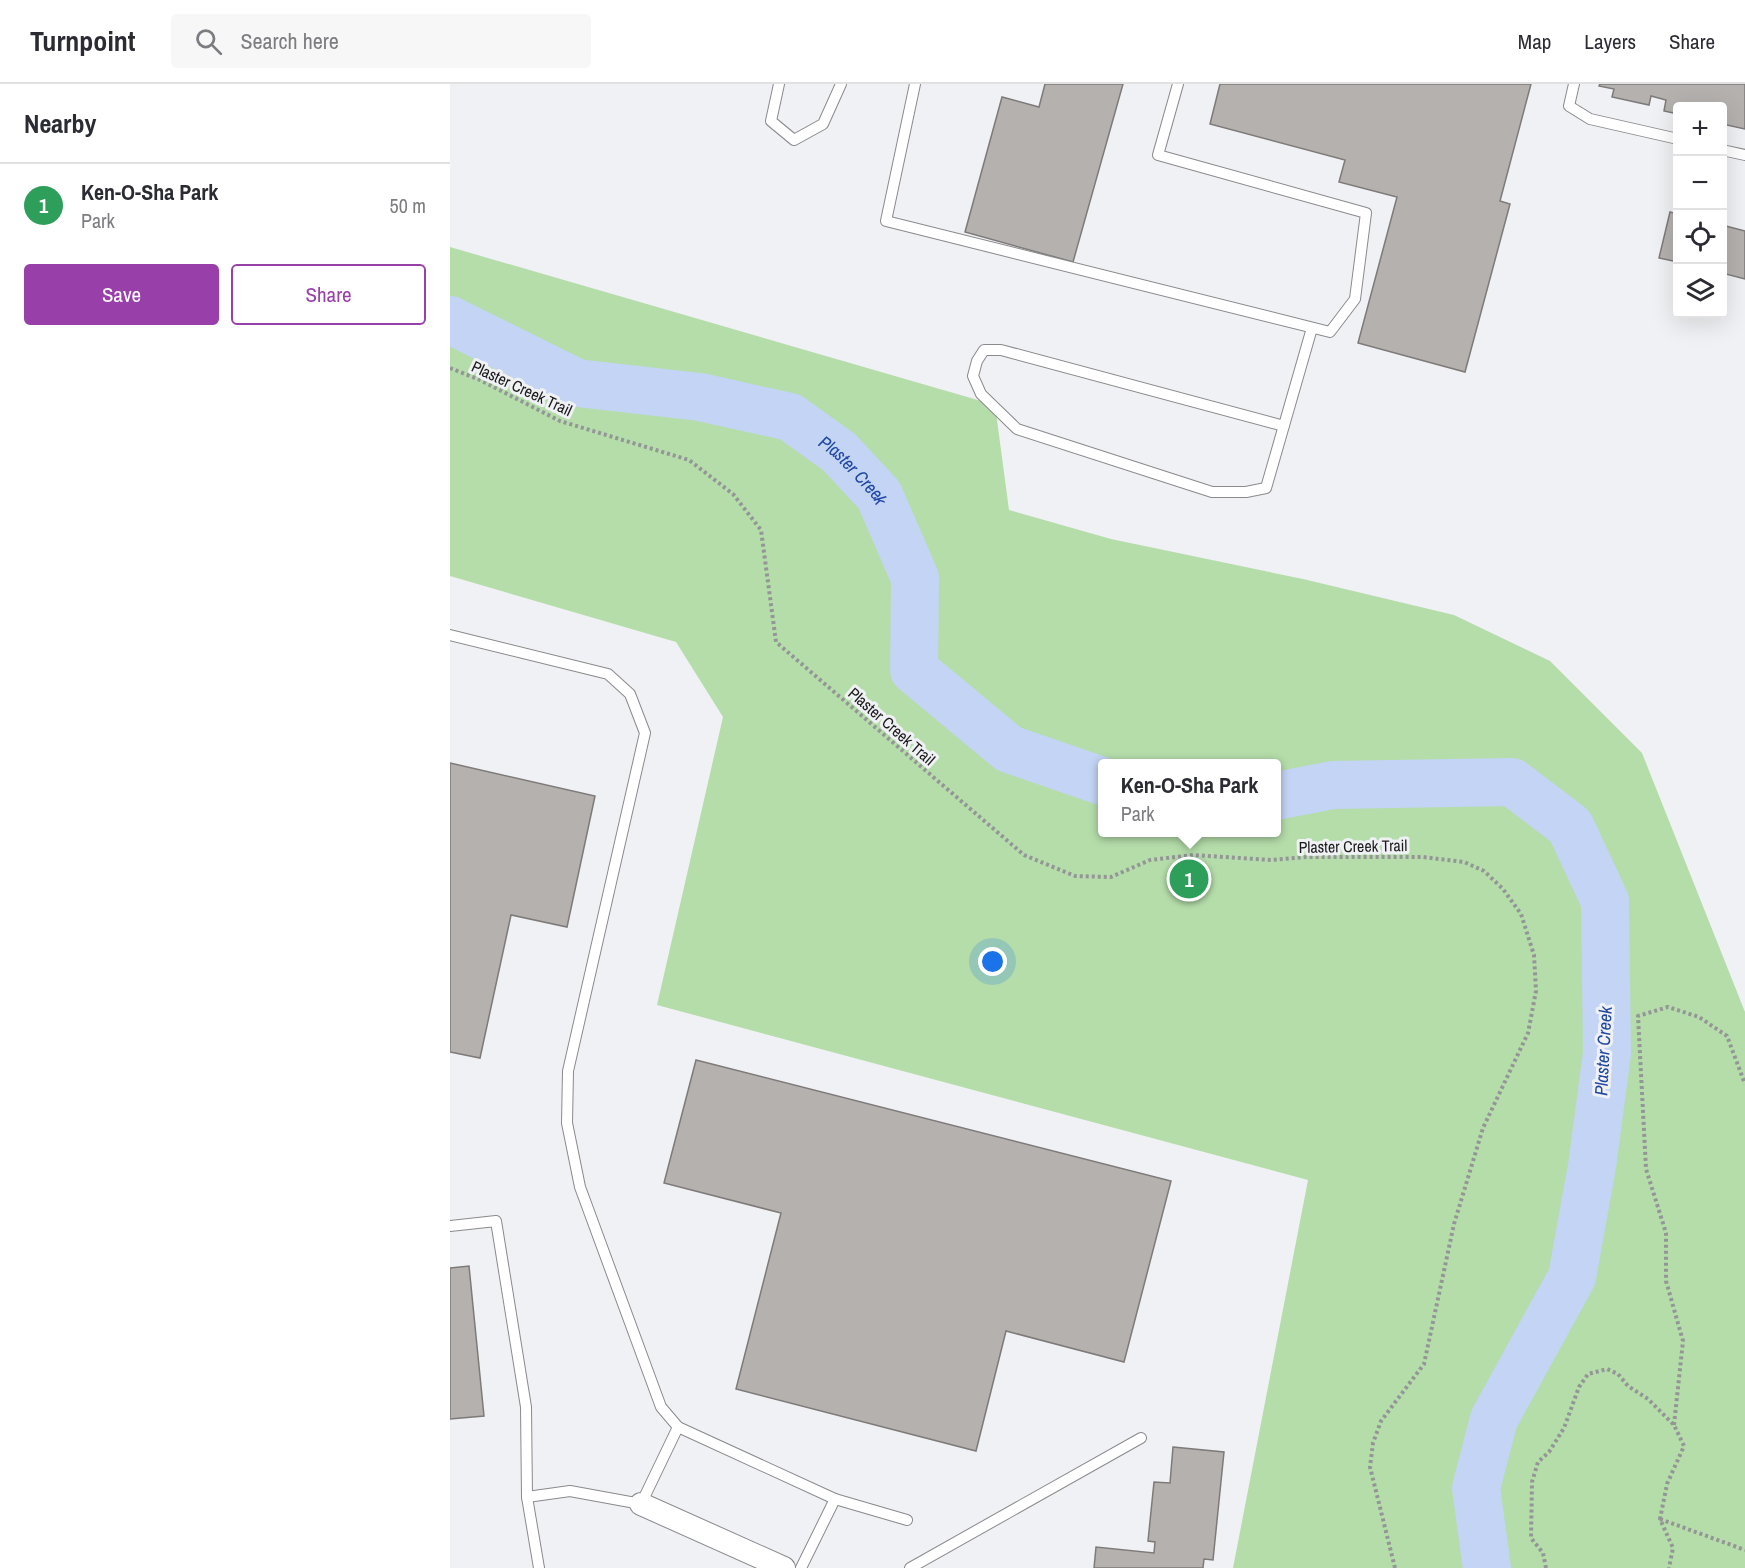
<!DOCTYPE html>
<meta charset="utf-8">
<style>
:root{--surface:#fff;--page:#f7f7f7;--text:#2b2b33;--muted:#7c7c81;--line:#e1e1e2;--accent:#993faa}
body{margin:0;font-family:"Archivo Narrow",sans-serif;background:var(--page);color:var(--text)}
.controls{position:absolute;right:18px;top:18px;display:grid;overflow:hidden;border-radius:6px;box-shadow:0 6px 24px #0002}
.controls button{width:54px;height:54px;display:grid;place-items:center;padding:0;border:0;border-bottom:2px solid var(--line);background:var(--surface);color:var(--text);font:30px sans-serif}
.you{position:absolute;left:543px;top:878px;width:21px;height:21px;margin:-15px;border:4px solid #fff;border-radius:50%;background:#1a73e8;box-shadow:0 0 0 9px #1a73e833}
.badge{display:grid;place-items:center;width:39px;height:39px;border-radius:50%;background:var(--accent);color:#fff;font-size:20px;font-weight:700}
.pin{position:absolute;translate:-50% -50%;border:3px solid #fff;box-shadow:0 2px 6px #0006}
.popup{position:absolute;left:648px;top:675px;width:183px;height:78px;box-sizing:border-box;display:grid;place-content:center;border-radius:6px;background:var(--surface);filter:drop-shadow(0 2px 4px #0005);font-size:20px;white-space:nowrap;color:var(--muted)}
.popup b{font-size:22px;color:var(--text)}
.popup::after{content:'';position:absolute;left:50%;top:100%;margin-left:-12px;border:12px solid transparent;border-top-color:var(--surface)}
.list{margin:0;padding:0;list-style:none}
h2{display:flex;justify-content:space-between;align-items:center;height:78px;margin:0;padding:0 24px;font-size:26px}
h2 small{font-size:20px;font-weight:400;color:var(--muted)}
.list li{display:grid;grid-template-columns:39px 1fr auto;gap:18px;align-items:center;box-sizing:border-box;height:84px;padding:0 24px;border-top:2px solid var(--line)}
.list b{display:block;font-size:22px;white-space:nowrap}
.list p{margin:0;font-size:20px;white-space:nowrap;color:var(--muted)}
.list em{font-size:20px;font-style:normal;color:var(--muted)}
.actions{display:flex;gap:12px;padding:18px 24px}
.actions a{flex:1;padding:14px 0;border:2px solid var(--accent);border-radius:6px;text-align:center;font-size:21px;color:var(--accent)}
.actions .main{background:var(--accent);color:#fff}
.icon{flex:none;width:33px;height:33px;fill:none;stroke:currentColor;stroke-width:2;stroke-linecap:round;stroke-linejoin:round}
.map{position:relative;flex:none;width:1295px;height:1484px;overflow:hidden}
header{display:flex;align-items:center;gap:36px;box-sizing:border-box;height:84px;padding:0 30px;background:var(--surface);border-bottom:2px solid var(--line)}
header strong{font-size:28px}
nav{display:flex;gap:33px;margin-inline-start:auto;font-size:21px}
.search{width:420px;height:54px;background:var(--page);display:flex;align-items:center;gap:15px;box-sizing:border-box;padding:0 21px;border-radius:6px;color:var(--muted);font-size:22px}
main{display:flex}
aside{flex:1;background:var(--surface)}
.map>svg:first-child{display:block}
</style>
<header>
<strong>Turnpoint</strong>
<div class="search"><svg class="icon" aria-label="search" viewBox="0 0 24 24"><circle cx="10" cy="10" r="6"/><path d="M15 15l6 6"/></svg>Search here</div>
<nav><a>Map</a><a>Layers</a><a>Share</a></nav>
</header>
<main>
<aside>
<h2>Nearby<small></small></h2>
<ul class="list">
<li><span class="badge" style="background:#2e9e5b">1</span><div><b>Ken-O-Sha Park</b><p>Park</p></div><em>50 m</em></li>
</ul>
<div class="actions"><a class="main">Save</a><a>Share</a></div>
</aside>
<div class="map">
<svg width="1295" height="1484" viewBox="0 0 1295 1484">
<rect width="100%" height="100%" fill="#f0f1f4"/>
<path fill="#b5ddaa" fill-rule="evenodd" d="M0,163L545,321L559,426L661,455L853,495L1004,531L1100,577L1192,669L1295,928V1484H783L858,1096L207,921L273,633L226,558L0,492ZM652,680H826V748H652Z"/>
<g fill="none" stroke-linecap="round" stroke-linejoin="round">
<g stroke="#c3d4f5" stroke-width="48">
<path id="s1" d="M0,236L127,299L250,313L340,333L389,368L429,411L465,494L464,586L559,665L652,697"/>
<path d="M826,712L883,701L1062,698L1120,742L1155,817L1157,969L1142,1082L1122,1193L1044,1335L1026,1404L1037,1484"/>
</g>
</g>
<g fill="#b4b1af" stroke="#7e7a79" stroke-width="1.5">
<path d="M595,0H673L623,178L515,148L552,13L589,23Z"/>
<path d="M770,0H1081L1050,117L1060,120L1015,288L908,259L947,113L889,98L895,76L760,40Z"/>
<path d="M1150,0H1295V45L1272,40V22H1228V30L1214,27L1216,16L1201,12L1199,21L1162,13L1164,5L1149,2Z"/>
<path d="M1220,128L1228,130V178L1209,174Z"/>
<path d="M1272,141L1295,147V195L1272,189Z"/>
<path d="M0,679L145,712L117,843L61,831L30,974L0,968Z"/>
<path d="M246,976L721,1097L674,1278L556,1247L526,1367L286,1305L331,1129L214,1099Z"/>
<path d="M19,1182L34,1332L0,1335V1184Z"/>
<path d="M723,1363L774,1368L763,1476L754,1475L753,1484H644L646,1463L704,1469L705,1458L698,1457L704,1398L720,1399Z"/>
</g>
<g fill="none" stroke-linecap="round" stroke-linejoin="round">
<defs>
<g id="service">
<path d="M329,0L321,37L344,56L373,40L391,0"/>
<path d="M465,0L436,137L880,248L905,215L916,129L708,71L728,0"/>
<path d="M1124,0L1119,22L1140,35L1228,55"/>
<path d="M1272,66L1295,71"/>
<path d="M834,342L551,266H534L527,277L523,292L531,310L567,345L762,408H796L816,404L862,244"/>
<path d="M0,551L158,590L180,610L195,649L118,987L117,1039L130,1103L211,1323L228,1343L385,1415L457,1436"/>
<path d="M0,1142L46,1137L76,1323L77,1413L89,1484"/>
<path d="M77,1413L120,1407L191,1420L228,1343"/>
<path d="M351,1484L385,1415"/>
<path d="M460,1484L691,1354"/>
</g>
<path id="minor" d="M191,1420L334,1484"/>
</defs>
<use href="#service" stroke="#8a8a8d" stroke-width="12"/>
<use href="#minor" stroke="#8a8a8d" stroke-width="24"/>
<g stroke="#949597" stroke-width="4" stroke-dasharray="3 3" stroke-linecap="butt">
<path d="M0,284L30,296L110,337L239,376L283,410L311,446L326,558L574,771L625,792L661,793L700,776L743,771L821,776L856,773H973L1014,778L1034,787L1053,805L1071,830L1084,871L1086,907L1078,949L1033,1044L1004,1140L974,1280L931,1337L923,1359L920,1383L945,1484"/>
<path d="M1224,1341L1233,1257L1216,1197V1149L1196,1085L1188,932L1218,923L1249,933L1277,952L1295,1000"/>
<path d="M1210,1435L1295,1466"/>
<path d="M1096,1484L1093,1469L1081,1454L1082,1398L1088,1378L1099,1368L1114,1344L1129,1303L1138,1290L1157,1285L1168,1290L1178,1302L1198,1315L1224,1341L1234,1362L1217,1400L1210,1435L1223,1464L1219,1484"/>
</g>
<use href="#service" stroke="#fff" stroke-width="10"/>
<use href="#minor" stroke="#fff" stroke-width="22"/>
</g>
<g text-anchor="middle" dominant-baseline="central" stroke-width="6" stroke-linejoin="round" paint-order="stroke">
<g font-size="16" fill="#1a1a1b" stroke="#f0f1f4">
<text transform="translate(72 304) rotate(25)">Plaster Creek Trail</text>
<text transform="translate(442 642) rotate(41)">Plaster Creek Trail</text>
<text transform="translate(903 762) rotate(-1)">Plaster Creek Trail</text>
</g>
<g font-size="18" font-style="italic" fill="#2048a2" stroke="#f0f1f4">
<text stroke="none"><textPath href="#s1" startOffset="441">Plaster Creek</textPath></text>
<text transform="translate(1153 967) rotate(-87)">Plaster Creek</text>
</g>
</g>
</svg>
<div class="controls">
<button>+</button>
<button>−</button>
<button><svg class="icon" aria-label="locate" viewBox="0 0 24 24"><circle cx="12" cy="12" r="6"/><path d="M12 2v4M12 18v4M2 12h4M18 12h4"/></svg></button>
<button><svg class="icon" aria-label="layers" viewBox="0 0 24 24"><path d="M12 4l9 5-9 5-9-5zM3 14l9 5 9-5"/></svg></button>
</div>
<div class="you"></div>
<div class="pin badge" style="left:739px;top:795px;background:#2e9e5b">1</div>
<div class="popup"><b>Ken-O-Sha Park</b>Park</div>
</div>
</main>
